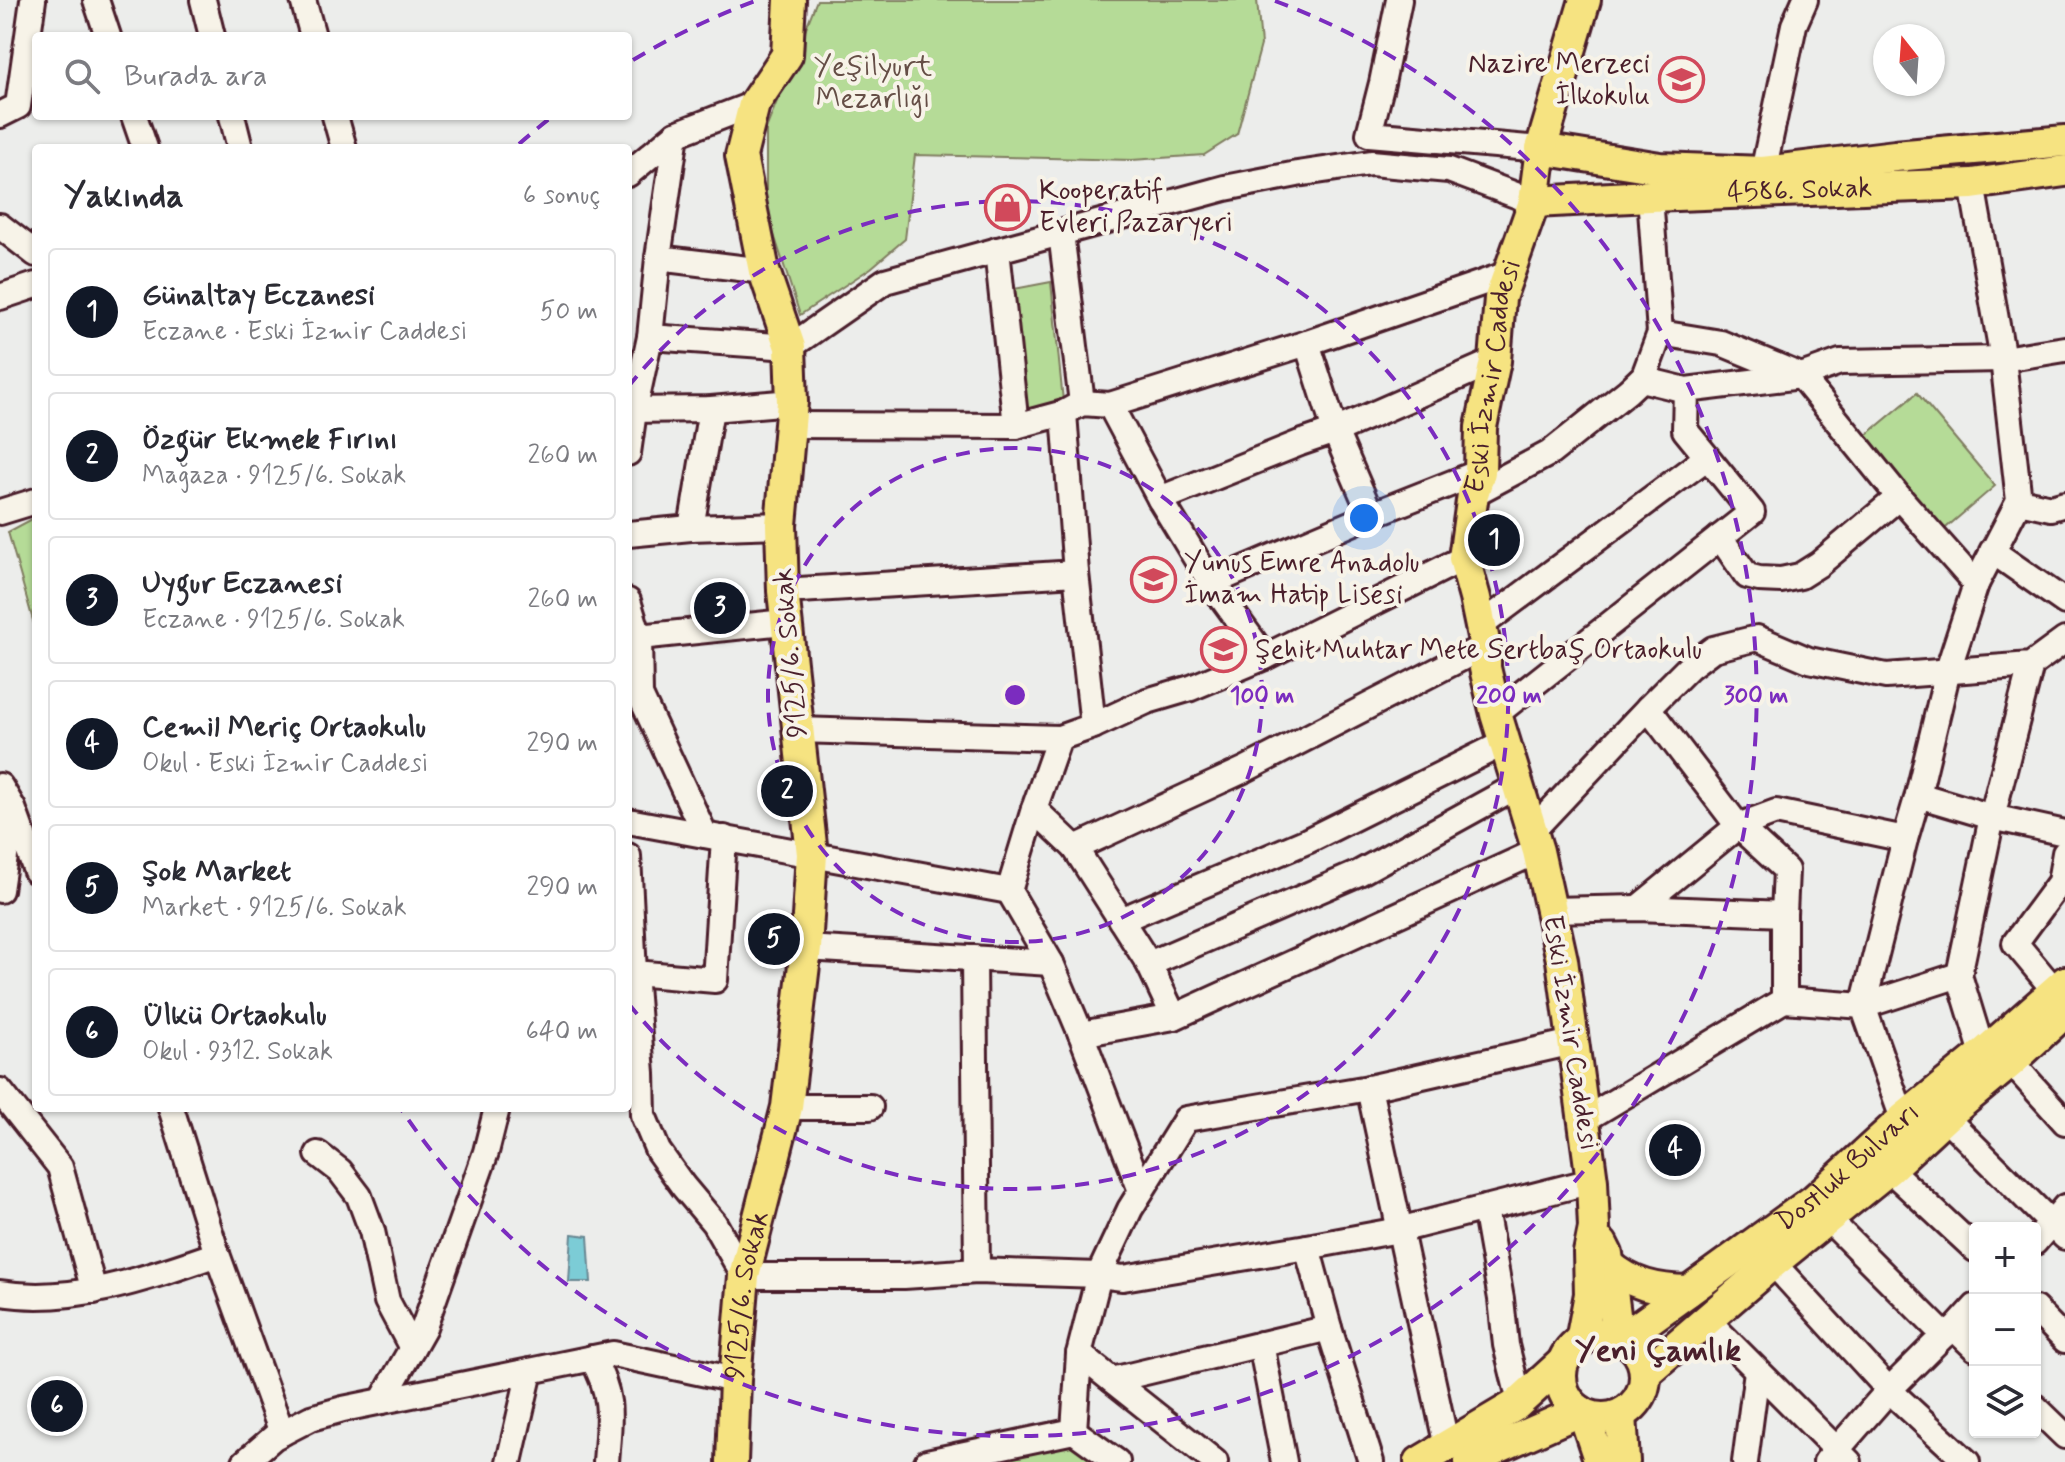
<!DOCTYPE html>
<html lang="tr">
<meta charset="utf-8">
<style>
:root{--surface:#fff;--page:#f7f7f7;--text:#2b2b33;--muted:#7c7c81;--line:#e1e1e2;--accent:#111827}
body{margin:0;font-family:Mynerve,sans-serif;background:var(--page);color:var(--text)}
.controls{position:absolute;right:24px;bottom:24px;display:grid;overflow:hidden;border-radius:8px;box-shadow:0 2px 6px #0004}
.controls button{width:72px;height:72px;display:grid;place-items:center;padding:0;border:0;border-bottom:2px solid var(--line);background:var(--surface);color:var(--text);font:40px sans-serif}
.compass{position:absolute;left:1873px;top:24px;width:72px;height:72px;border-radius:50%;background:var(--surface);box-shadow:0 2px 6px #0004;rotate:343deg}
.you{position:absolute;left:1364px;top:518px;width:28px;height:28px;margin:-20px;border:6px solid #fff;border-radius:50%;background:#1a73e8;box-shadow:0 0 0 12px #1a73e833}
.badge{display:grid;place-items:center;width:52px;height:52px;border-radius:50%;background:var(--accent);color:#fff;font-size:26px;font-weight:700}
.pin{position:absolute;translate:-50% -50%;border:4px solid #fff;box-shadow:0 2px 8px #0006}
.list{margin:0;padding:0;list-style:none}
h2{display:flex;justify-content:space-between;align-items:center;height:104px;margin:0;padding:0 32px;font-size:34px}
h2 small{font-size:26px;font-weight:400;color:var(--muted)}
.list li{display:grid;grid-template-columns:52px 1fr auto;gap:24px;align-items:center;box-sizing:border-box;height:128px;margin:0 16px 16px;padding:0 16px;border:2px solid var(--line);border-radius:8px}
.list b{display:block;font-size:30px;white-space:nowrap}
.list p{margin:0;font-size:26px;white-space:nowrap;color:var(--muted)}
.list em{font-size:26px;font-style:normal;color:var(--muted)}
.icon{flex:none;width:44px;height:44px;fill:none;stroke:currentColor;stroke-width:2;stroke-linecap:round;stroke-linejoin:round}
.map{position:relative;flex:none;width:2065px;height:1462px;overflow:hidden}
.search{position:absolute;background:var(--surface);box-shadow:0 2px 6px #0004;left:32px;top:32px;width:600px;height:88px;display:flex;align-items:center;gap:20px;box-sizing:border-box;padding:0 28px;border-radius:8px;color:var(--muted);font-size:30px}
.panel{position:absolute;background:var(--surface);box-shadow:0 2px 6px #0004;left:32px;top:144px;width:600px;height:968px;border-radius:8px}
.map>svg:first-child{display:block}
</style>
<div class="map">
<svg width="2065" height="1462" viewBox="0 0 2065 1462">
<rect width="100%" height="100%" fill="#ecedeb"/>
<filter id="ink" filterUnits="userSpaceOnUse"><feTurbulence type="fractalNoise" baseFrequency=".0125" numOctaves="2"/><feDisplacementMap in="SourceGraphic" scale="16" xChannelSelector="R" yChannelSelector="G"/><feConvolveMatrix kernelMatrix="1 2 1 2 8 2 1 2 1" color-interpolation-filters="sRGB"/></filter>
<g filter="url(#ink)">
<g fill="#b5db97" stroke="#807d61" stroke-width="2">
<path d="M817,0H1257L1261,45L1237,134L1204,155L1132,160L915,155L905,239L871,268L800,315L766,210V129Z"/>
<path d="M1051,282L1063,401L1027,409L1014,289Z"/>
<path d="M1917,393L1995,486L1941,532L1863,438Z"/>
<path d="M36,517V631L8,532Z"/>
<path d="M1076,1441L1106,1462H971Z"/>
</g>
<path fill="#7cccd6" stroke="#688792" stroke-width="2" d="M572,1234L588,1236L591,1282H569Z"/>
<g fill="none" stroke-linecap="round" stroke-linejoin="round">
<defs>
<g id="minor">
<path d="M96,0L108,36"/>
<path d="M203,0L212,36"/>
<path d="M303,0L313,36"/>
<path d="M1399,0L1382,83L1369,134L1541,149"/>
<path d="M0,115L18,106L33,0"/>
<path d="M134,116L145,148"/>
<path d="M232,116L240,148"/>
<path d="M335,116L344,148"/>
<path d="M1763,172L1794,25L1805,0"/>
<path d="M628,174L676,134L754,104"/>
<path d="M0,226L36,254"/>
<path d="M1061,233L1082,403"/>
<path d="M997,250L1016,426"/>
<path d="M658,258L764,271"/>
<path d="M0,297L36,285"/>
<path d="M1660,333L1721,343L1801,376L1899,497L1976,584"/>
<path d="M650,337L790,347L885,281L1225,188L1297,174L1371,163L1449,170L1534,202"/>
<path d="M1307,343L1335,431L1371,515"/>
<path d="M1641,379L1686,390L1801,376L1840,362L2003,359L2065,349"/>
<path d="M1110,405L1082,403L1064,413L1076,573L1093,726L1059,738L1034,809L1009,891L1051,963L1081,1034L1174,1017L1538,851"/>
<path d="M628,410L711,409L792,402"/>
<path d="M789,425L1016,426L1064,413"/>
<path d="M628,453L634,411L650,337L658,258L676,134"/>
<path d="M1473,494L1550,453L1628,391L1644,376L1660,333L1650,196"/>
<path d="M1160,499L1300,443L1335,431L1495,361"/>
<path d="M2019,501L2051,508L2065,504"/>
<path d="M0,512L36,501"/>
<path d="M691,528L711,409"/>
<path d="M628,534L691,528L781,525"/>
<path d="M1720,537L1747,576L1759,579L1781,580L1800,576L1819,564L1899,497"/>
<path d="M1992,551L2065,602"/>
<path d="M1211,583L1371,515L1480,472"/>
<path d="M783,591L1076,573"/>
<path d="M628,601L639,637L640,695L705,835"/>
<path d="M1480,626L1706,458"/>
<path d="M639,637L785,622"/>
<path d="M1265,657L1211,583L1160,499L1110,405L1307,343L1508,274"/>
<path d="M1496,714L1752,512L1685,430L1686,390"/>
<path d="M1093,726L1147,701L1191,688L1265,657L1464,558"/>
<path d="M798,730L1059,738"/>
<path d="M0,786L13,808L36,871"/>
<path d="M1918,795L1948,670L1976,584L2019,501L2003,359L1972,184"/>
<path d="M1034,809L1075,848L1149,964L1174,1017"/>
<path d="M628,821L1009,891"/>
<path d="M1532,831L1648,708L1689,667L1713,649L1757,638L1809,660L1886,676L2031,665L2065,640"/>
<path d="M1905,839L1863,1006L1959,975"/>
<path d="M1075,848L1246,769L1485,646"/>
<path d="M628,856L634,973L642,1073L643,1115L658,1151L683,1186L714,1223L744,1276H904L977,1271L1099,1275L1123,1278L1307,1247L1399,1230L1592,1181"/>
<path d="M0,890L12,809"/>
<path d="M1638,908L1738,826L1648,708"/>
<path d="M1551,910L1638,908L1784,914L1786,870L1738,826L1776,812L1905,839L1918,795L1992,817L2065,833"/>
<path d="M1121,920L1307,841L1504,743"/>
<path d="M806,948L1051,963"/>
<path d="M974,958L977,1271"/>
<path d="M1149,964L1359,873L1517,786"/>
<path d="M634,973L715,980L724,838"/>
<path d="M2055,991L2015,943L2060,882L2065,853"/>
<path d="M1784,1000L1863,1006L1903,1119"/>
<path d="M1081,1034L1141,1191"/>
<path d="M1983,1054L1959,975L1992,817L2031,665"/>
<path d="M2011,1062L2065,1122"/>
<path d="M1369,1088L1447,1447"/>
<path d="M0,1091L60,1167L94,1291"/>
<path d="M787,1107H870"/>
<path d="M171,1108L217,1254L282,1433"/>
<path d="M1945,1117L2065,1237"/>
<path d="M1584,1120L1784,1000V914"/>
<path d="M318,1154L340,1171L359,1196L372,1231L387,1301L412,1348"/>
<path d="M1889,1169L1975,1249"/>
<path d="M1485,1208L1501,1299L1506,1345L1520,1402"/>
<path d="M1828,1219L1944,1335"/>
<path d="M2035,1242L2065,1207"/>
<path d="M1307,1247L1329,1328L1371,1462"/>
<path d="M1773,1263L1889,1390L1967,1462"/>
<path d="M0,1293C74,1305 148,1278 217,1254"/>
<path d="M2035,1309L2065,1340"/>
<path d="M1708,1321L1849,1462"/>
<path d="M1955,1329L1975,1348"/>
<path d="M1261,1344L1284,1462"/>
<path d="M1079,1354L1215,1462"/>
<path d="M592,1358C615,1398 609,1419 606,1462"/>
<path d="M1112,1380L1329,1328"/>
<path d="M382,1401L424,1327L486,1152L497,1108"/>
<path d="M2035,1407L2065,1436"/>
<path d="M1074,1431L1117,1462"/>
<path d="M245,1462L274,1437L311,1418L343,1409L613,1354L735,1380"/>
<path d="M509,1462L530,1371"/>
<path d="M927,1462L1074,1431L1079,1354L1099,1275L1130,1209L1186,1119L1369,1088L1573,1042"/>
<path d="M1745,1462L1757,1371"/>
<path d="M1826,1462L1889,1390L1944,1335L1955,1329L1975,1307"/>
</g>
<g id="major">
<path d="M1541,149L1660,168L1763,172L1895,156L2065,141"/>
<path id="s1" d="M1534,202L1650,196L1972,184L2065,171"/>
<path d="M1602,1244L1607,1254L1618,1337"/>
<path d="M1609,1265C1632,1285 1657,1290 1688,1291"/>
<circle cx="1603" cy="1376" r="42"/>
<path id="s2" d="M1622,1339L1814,1200L1903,1119L1983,1054L2065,982"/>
<path id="s3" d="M1581,1341L1590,1294L1589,1253L1594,1228L1592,1181L1562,960L1538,851L1496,714L1485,668V646L1475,598L1464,558L1473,494L1480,472L1481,427L1495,361L1500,298L1534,202L1541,149L1585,0"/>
<path d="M1645,1373L1773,1263L1889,1169L1945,1117L2011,1062L2065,1012"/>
<path d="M1584,1414L1600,1462"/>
<path d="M1621,1415L1624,1462"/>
<path id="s4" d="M732,1462L735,1380L744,1276L787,1107L806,948L812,854L783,591L781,525L792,402L790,347L764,271L741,156L754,104L787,55L790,0"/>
<path d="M1420,1462L1516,1405L1564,1361"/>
<path d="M1470,1462L1499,1447L1580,1411"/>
</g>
</defs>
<use href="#minor" stroke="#4a1f2b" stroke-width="30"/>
<use href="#major" stroke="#4a1f2b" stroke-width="36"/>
<use href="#minor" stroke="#f7f3e8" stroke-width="24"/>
<use href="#major" stroke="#f6e381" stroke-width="30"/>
</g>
</g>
<g fill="none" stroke="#7b2cbf" stroke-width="4" stroke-dasharray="14 10">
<circle cx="1015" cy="695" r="247"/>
<path d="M628 387A494 494 0 1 1 628 1003"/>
<path d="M519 144A741 741 0 0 1 549 119M633 60A741 741 0 0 1 755 1M1275 1A741 741 0 1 1 401 1109"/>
</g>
<defs>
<symbol id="school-ring" viewBox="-11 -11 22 22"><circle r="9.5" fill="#f7f3e8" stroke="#d1495b" stroke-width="1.5"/><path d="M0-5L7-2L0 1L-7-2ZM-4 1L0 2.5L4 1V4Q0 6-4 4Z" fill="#d1495b"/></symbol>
<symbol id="shop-ring" viewBox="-11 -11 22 22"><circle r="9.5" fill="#f7f3e8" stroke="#d1495b" stroke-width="1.5"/><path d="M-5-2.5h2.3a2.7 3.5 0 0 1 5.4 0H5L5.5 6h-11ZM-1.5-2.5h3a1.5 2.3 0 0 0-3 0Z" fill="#d1495b"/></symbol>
</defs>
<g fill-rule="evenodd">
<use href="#school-ring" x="1656" y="54" width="51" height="51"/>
<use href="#shop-ring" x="982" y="182" width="51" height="51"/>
<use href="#school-ring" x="1128" y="554" width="51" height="51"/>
<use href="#school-ring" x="1198" y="624" width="51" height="51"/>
</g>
<g text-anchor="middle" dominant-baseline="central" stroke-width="8" stroke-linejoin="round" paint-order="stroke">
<g font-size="28" fill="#4a1f2b" stroke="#f7f3e8" text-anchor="start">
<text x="1650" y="64" text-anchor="end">Nazire Merzeci<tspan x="1650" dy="32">İlkokulu</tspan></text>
<text x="1039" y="191">Kooperatif<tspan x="1039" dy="32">Evleri Pazaryeri</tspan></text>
<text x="1184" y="563">Yunus Emre Anadolu<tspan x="1184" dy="32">İmam Hatip Lisesi</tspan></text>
<text x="1255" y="650">Şehit Muhtar Mete Sertbaş Ortaokulu</text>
</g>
<g font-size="28" fill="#654e46" stroke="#f7f3e8">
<text x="873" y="67">Yeşilyurt<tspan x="873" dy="32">Mezarlığı</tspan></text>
</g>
<g font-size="28" fill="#4a1f2b" stroke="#f7f3e8">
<text stroke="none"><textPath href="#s1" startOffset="266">4586. Sokak</textPath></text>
<text stroke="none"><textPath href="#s3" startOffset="984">Eski İzmir Caddesi</textPath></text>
<text transform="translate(791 653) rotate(-95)">9125/6. Sokak</text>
<text transform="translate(1570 1033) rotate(81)">Eski İzmir Caddesi</text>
<text stroke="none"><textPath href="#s2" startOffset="284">Dostluk Bulvarı</textPath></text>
<text stroke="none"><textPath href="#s4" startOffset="168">9125/6. Sokak</textPath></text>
</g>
<g font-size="32" font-weight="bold" fill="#4a1f2b" stroke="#f7f3e8">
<text x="1658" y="1351">Yeni Çamlık</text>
</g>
</g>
<circle cx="1015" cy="695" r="12" fill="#7b2cbf" stroke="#f7f3e8" stroke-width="4"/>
<g font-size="24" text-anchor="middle" font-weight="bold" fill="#7b2cbf" stroke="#f7f3e8" stroke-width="8" stroke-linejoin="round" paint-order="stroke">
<text x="1262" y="703">100 m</text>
<text x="1509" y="703">200 m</text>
<text x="1756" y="703">300 m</text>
</g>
</svg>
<div class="controls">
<button>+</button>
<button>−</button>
<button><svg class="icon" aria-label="layers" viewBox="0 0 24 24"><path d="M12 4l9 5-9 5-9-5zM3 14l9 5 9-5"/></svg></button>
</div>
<svg class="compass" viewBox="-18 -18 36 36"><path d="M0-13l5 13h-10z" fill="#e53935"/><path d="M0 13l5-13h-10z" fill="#7c7c81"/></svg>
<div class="you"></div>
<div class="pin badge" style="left:1494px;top:540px">1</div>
<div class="pin badge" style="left:787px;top:791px">2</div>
<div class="pin badge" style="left:720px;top:608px">3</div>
<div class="pin badge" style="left:1675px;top:1150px">4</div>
<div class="pin badge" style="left:774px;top:939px">5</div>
<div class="pin badge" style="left:57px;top:1406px">6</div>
<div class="search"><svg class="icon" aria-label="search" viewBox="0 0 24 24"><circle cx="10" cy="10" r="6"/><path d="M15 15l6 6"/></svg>Burada ara</div>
<section class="panel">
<h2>Yakında<small>6 sonuç</small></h2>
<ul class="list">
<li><span class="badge">1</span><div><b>Günaltay Eczanesi</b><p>Eczane · Eski İzmir Caddesi</p></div><em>50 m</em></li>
<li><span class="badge">2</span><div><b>Özgür Ekmek Fırını</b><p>Mağaza · 9125/6. Sokak</p></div><em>260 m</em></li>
<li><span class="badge">3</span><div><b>Uygur Eczanesi</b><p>Eczane · 9125/6. Sokak</p></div><em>260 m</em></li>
<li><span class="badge">4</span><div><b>Cemil Meriç Ortaokulu</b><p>Okul · Eski İzmir Caddesi</p></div><em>290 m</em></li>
<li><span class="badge">5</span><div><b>Şok Market</b><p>Market · 9125/6. Sokak</p></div><em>290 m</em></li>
<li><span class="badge">6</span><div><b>Ülkü Ortaokulu</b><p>Okul · 9312. Sokak</p></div><em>640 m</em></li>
</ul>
</section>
</div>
